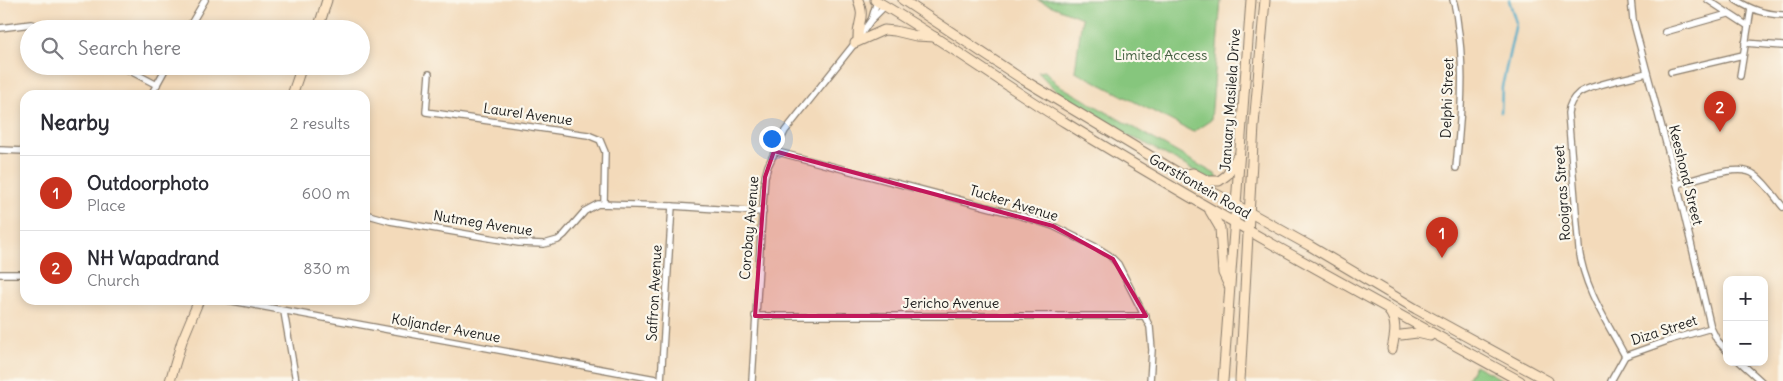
<!DOCTYPE html>
<meta charset="utf-8">
<style>
:root{--surface:#fff;--page:#f2f2f3;--text:#2b2b33;--muted:#7c7c81;--line:#e1e1e2;--accent:#c8321e}
body{margin:0;font-family:Delius,sans-serif;background:var(--page);color:var(--text)}
.controls{position:absolute;right:15px;bottom:15px;display:grid;overflow:hidden;border-radius:10px;box-shadow:0 2px 8px #0003}
.controls button{width:45px;height:45px;display:grid;place-items:center;padding:0;border:0;border-bottom:1px solid var(--line);background:var(--surface);color:var(--text);font:25px sans-serif}
.you{position:absolute;left:771px;top:138px;width:18px;height:18px;margin:-12px;border:4px solid #fff;border-radius:50%;background:#1a73e8;box-shadow:0 0 0 8px #1a73e833}
.badge{display:grid;place-items:center;width:32px;height:32px;border-radius:50%;background:var(--accent);color:#fff;font-size:16px;font-weight:700}
.pin{position:absolute;translate:-50% -41px;filter:drop-shadow(0 1px 2px #0008)}
.pin::after{content:'';position:absolute;top:26px;width:18px;height:15px;background:inherit;clip-path:polygon(0 0,100% 0,50% 100%)}
.list{margin:0;padding:0;list-style:none}
h2{display:flex;justify-content:space-between;align-items:center;height:65px;margin:0;padding:0 20px;font-size:21px}
h2 small{font-size:16px;font-weight:400;color:var(--muted)}
.list li{display:grid;grid-template-columns:32px 1fr auto;gap:15px;align-items:center;box-sizing:border-box;height:75px;padding:0 20px;border-top:1px solid var(--line)}
.list b{display:block;font-size:19px;white-space:nowrap}
.list p{margin:0;font-size:16px;white-space:nowrap;color:var(--muted)}
.list em{font-size:16px;font-style:normal;color:var(--muted)}
.icon{flex:none;width:28px;height:28px;fill:none;stroke:currentColor;stroke-width:2;stroke-linecap:round;stroke-linejoin:round}
.map{position:relative;flex:none;width:1783px;height:381px;overflow:hidden}
.search{position:absolute;background:var(--surface);box-shadow:0 2px 8px #0003;left:20px;top:20px;width:350px;height:55px;display:flex;align-items:center;gap:12px;box-sizing:border-box;padding:0 18px;border-radius:28px;color:var(--muted);font-size:19px}
.panel{position:absolute;background:var(--surface);box-shadow:0 2px 8px #0003;left:20px;top:90px;width:350px;height:215px;border-radius:15px}
.map>svg:first-child{display:block}
</style>
<div class="map">
<svg width="1783" height="381" viewBox="0 0 1783 381">
<rect width="100%" height="100%" fill="#fbf7ec"/>
<filter id="ink" filterUnits="userSpaceOnUse"><feTurbulence type="fractalNoise" baseFrequency=".02" numOctaves="2"/><feDisplacementMap in="SourceGraphic" scale="10" xChannelSelector="R" yChannelSelector="G"/><feConvolveMatrix kernelMatrix="1 2 1 2 8 2 1 2 1" color-interpolation-filters="sRGB"/></filter>
<filter id="wash" filterUnits="userSpaceOnUse"><feTurbulence type="fractalNoise" baseFrequency=".0096" numOctaves="4" result="noise"/><feDisplacementMap in="SourceGraphic" scale="20" xChannelSelector="R" yChannelSelector="G"/><feGaussianBlur stdDeviation="1.12" result="paint"/><feColorMatrix in="noise" values="0 0 0 0 0 0 0 0 0 0 0 0 0 0 0 0 0 1.4 0 .05"/><feComposite in="paint" operator="in"/></filter>
<g filter="url(#wash)">
<rect width="100%" height="100%" fill="#f3daba"/>
<g fill="#86c67d" stroke="#51714c">
<path d="M1037,0H1221L1211,120L1193,132L1075,71L1082,18Z"/>
<path d="M1045,71L1057,84L1215,174L1218,178L1211,180L1141,141L1122,134L1064,99L1038,72Z"/>
<path d="M1475,365L1505,381H1466Z"/>
</g>
<g fill="none" stroke-linecap="round" stroke-linejoin="round">
<path stroke="#47a9c6" stroke-width="2.5" d="M1501,112L1502,87L1516,23L1509,0"/>
</g>
</g>
<g filter="url(#ink)">
<g fill="none" stroke-linecap="round" stroke-linejoin="round">
<defs>
<g id="street">
<path d="M1453,0C1457,11 1457,23 1459,34C1465,79 1460,123 1456,168"/>
<path d="M1631,0L1633,20L1677,184L1711,328L1717,340L1727,351"/>
<path d="M1708,0L1748,26"/>
<path d="M1736,0C1752,10 1764,14 1783,15"/>
<path d="M872,18L877,1"/>
<path d="M0,28L31,24L48,29"/>
<path d="M188,29L205,0"/>
<path d="M1665,32L1728,14"/>
<path d="M1745,43L1783,46"/>
<path d="M121,66L157,85"/>
<path d="M1671,72L1743,55"/>
<path d="M429,74L426,112L588,135L600,140L605,152L604,203"/>
<path d="M1740,76L1751,9"/>
<path d="M151,95L167,66"/>
<path d="M0,150L25,151"/>
<path d="M774,151L1025,217L1053,226L1098,248L1109,255L1118,264L1150,327L1152,350L1150,381"/>
<path d="M1677,184C1695,180 1740,162 1755,175C1766,183 1774,196 1783,207"/>
<path d="M365,214L390,221L519,243L544,244L558,240L564,235L585,211L598,204L672,206L763,212"/>
<path d="M0,274H25"/>
<path d="M227,300L661,380"/>
<path d="M284,312L296,381"/>
<path d="M755,316H1146"/>
<path d="M1625,356C1607,322 1584,288 1579,249L1568,113C1569,104 1573,98 1579,93C1590,85 1632,77 1647,73"/>
<path d="M1740,362L1761,381"/>
<path d="M661,381L672,206"/>
<path d="M752,381L761,233L765,177L768,166L785,131L855,43L871,20L885,6"/>
<path d="M1611,381L1625,356L1673,339L1711,328"/>
</g>
<g id="secondary">
<path d="M858,0C866,19 857,21 858,39"/>
<path d="M875,0C940,38 1001,83 1066,123C1214,214 1367,297 1520,381"/>
<path d="M903,0L1022,79L1182,175L1310,246L1416,309L1548,381"/>
<path d="M318,29L327,0"/>
<path d="M855,43L884,30L895,31L916,36L935,37"/>
<path d="M292,95L302,66"/>
<path d="M1182,175L1193,173L1208,181H1219L1227,175L1237,157"/>
<path d="M1210,211L1220,228L1223,273L1229,286"/>
<path d="M1388,310C1398,321 1395,335 1392,349"/>
<path d="M1401,335L1417,333L1430,336"/>
<path d="M170,381L182,341L199,300"/>
<path d="M1223,381L1251,0"/>
<path d="M1240,381L1254,125L1265,0"/>
</g>
</defs>
<use href="#street" stroke="#887b6b" stroke-width="8"/>
<use href="#secondary" stroke="#887b6b" stroke-width="11"/>
<use href="#street" stroke="#fff" stroke-width="5.5"/>
<use href="#secondary" stroke="#fde5c5" stroke-width="9"/>
</g>
</g>
<path fill="#c2185b" fill-opacity="0.2" stroke="#c2185b" stroke-width="4" stroke-linejoin="round" d="M774,151L1053,226L1113,259L1146,316H755L765,177Z"/>
<g text-anchor="middle" dominant-baseline="central" stroke-width="4.5" stroke-linejoin="round" paint-order="stroke">
<g font-size="14" fill="#466043" stroke="#fbf7ec">
<text x="1161" y="55">Limited Access</text>
</g>
<g font-size="14" fill="#1c1c1c" stroke="#fbf7ec">
<text transform="translate(1447 98) rotate(-88)">Delphi Street</text>
<text transform="translate(1230 100) rotate(-86)">January Masilela Drive</text>
<text transform="translate(528 114) rotate(8)">Laurel Avenue</text>
<text transform="translate(1686 175) rotate(76)">Keeshond Street</text>
<text transform="translate(1200 186) rotate(30)">Garstfontein Road</text>
<text transform="translate(1562 193) rotate(-94)">Rooigras Street</text>
<text transform="translate(1014 203) rotate(17)">Tucker Avenue</text>
<text transform="translate(483 223) rotate(9)">Nutmeg Avenue</text>
<text transform="translate(749 228) rotate(-85)">Corobay Avenue</text>
<text transform="translate(654 293) rotate(-87)">Saffron Avenue</text>
<text x="951" y="303">Jericho Avenue</text>
<text transform="translate(446 328) rotate(10)">Koljander Avenue</text>
<text transform="translate(1664 330) rotate(-18)">Diza Street</text>
</g>
</g>
</svg>
<div class="controls">
<button>+</button>
<button>−</button>
</div>
<div class="you"></div>
<div class="pin badge" style="left:1442px;top:258px">1</div>
<div class="pin badge" style="left:1720px;top:132px">2</div>
<div class="search"><svg class="icon" aria-label="search" viewBox="0 0 24 24"><circle cx="10" cy="10" r="6"/><path d="M15 15l6 6"/></svg>Search here</div>
<section class="panel">
<h2>Nearby<small>2 results</small></h2>
<ul class="list">
<li><span class="badge">1</span><div><b>Outdoorphoto</b><p>Place</p></div><em>600 m</em></li>
<li><span class="badge">2</span><div><b>NH Wapadrand</b><p>Church</p></div><em>830 m</em></li>
</ul>
</section>
</div>
